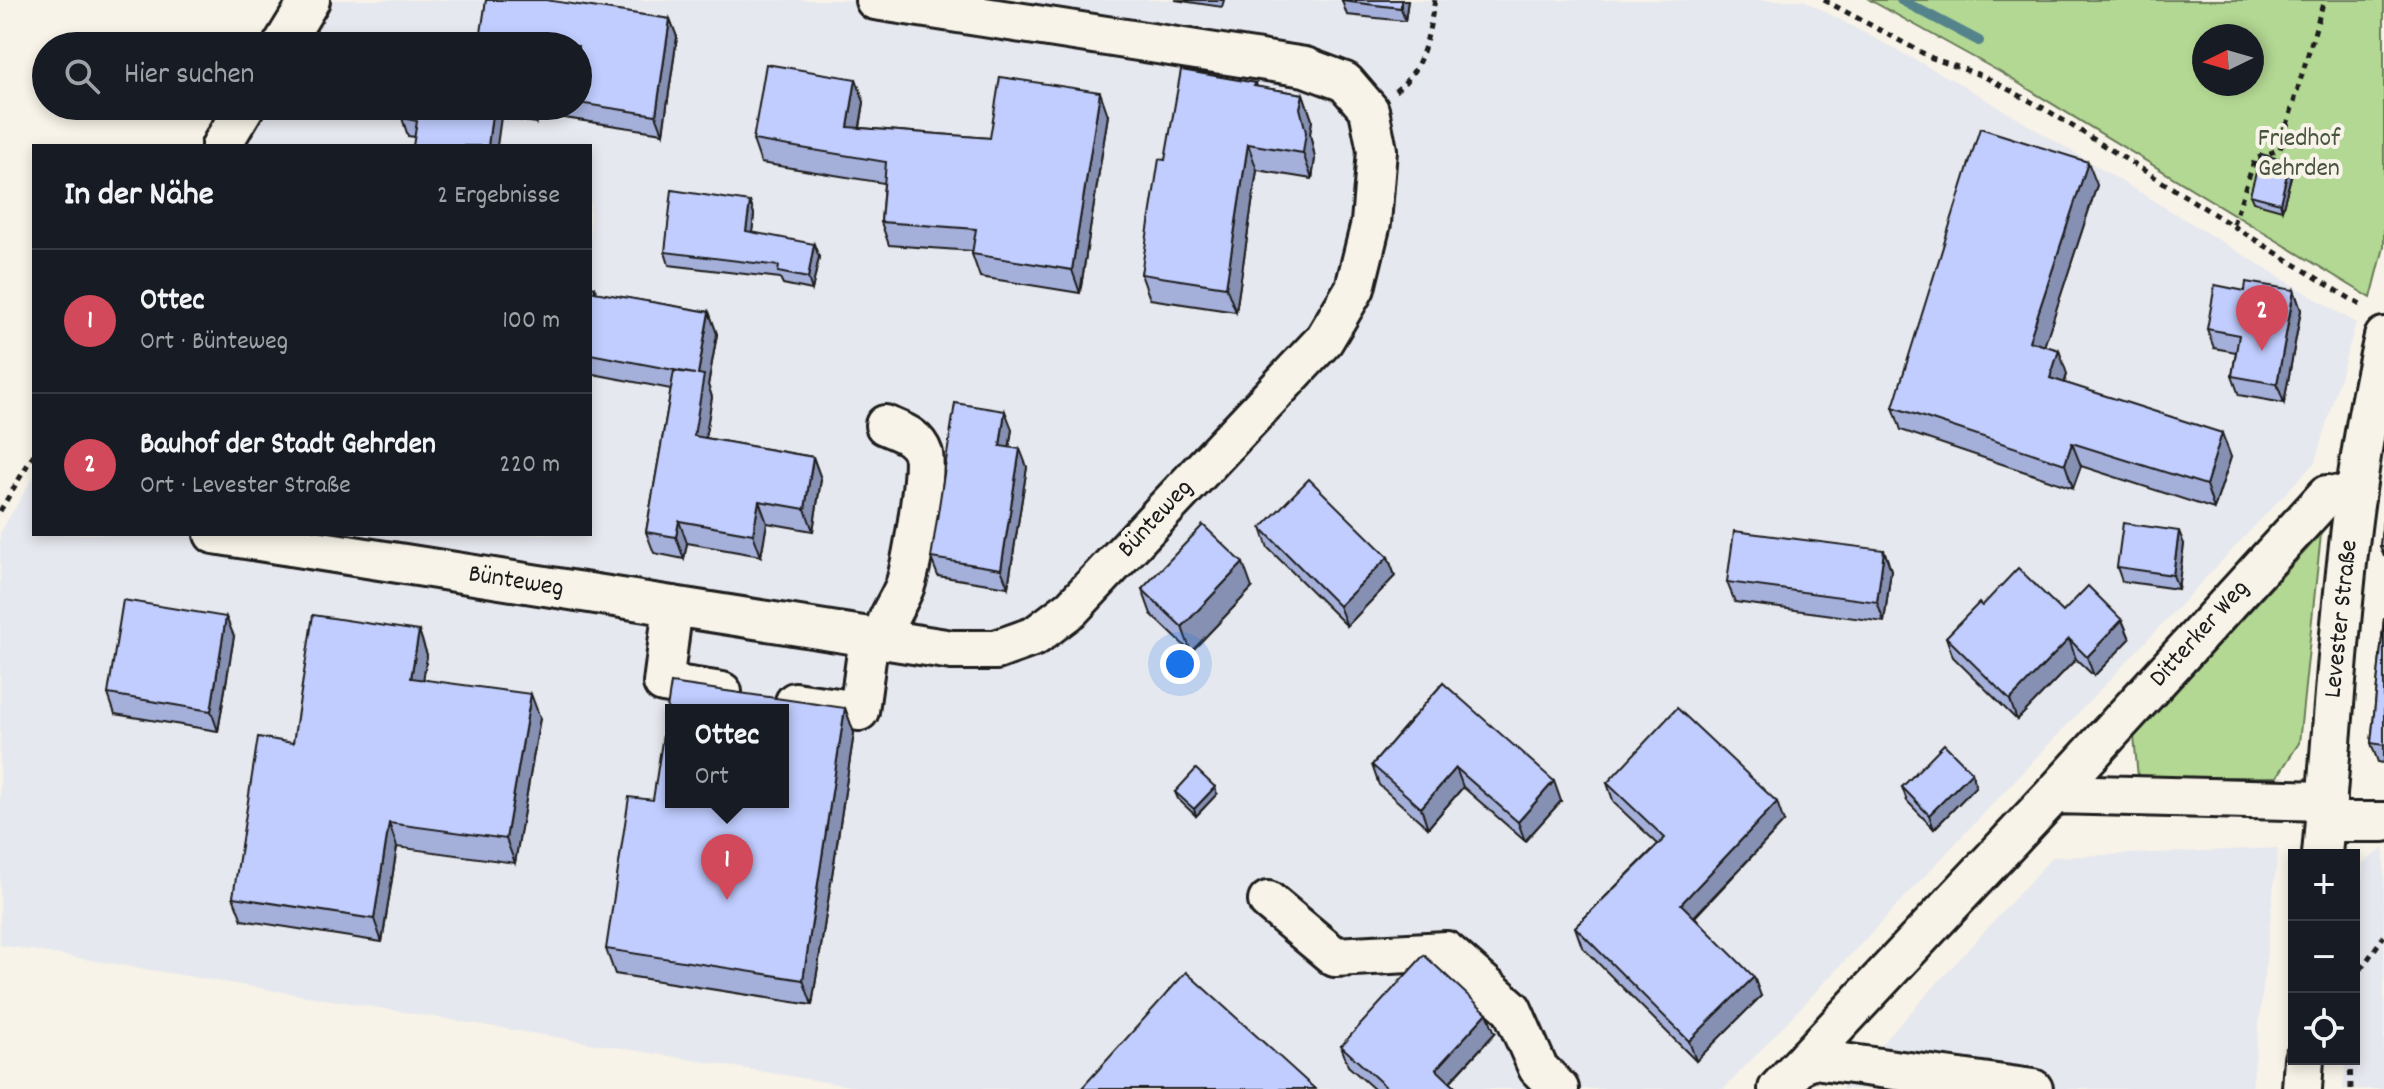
<!DOCTYPE html>
<html lang="de">
<meta charset="utf-8">
<style>
:root{--surface:#171b24;--page:#242831;--text:#f1f3f6;--muted:#9ea1a6;--line:#363941;--accent:#d1495b}
body{margin:0;font-family:Dekko,sans-serif;background:var(--page);color:var(--text)}
.controls{position:absolute;right:24px;bottom:24px;display:grid;overflow:hidden;border-radius:0px;box-shadow:0 4px 12px #0003}
.controls button{width:72px;height:72px;display:grid;place-items:center;padding:0;border:0;border-bottom:2px solid var(--line);background:var(--surface);color:var(--text);font:40px sans-serif}
.compass{position:absolute;left:2192px;top:24px;width:72px;height:72px;border-radius:50%;background:var(--surface);box-shadow:0 4px 12px #0003;rotate:265deg}
.you{position:absolute;left:1180px;top:664px;width:28px;height:28px;margin:-20px;border:6px solid #fff;border-radius:50%;background:#1a73e8;box-shadow:0 0 0 12px #1a73e833}
.badge{display:grid;place-items:center;width:52px;height:52px;border-radius:50%;background:var(--accent);color:#fff;font-size:26px;font-weight:700}
.pin{position:absolute;translate:-50% -66px;filter:drop-shadow(0 2px 4px #0008)}
.pin::after{content:'';position:absolute;top:42px;width:28px;height:24px;background:inherit;clip-path:polygon(0 0,100% 0,50% 100%)}
.popup{position:absolute;left:665px;top:704px;width:124px;height:104px;box-sizing:border-box;display:grid;place-content:center;border-radius:0px;background:var(--surface);filter:drop-shadow(0 2px 6px #0005);font-size:26px;white-space:nowrap;color:var(--muted)}
.popup b{font-size:30px;color:var(--text)}
.popup::after{content:'';position:absolute;left:50%;top:100%;margin-left:-16px;border:16px solid transparent;border-top-color:var(--surface)}
.list{margin:0;padding:0;list-style:none}
h2{display:flex;justify-content:space-between;align-items:center;height:104px;margin:0;padding:0 32px;font-size:34px}
h2 small{font-size:26px;font-weight:400;color:var(--muted)}
.list li{display:grid;grid-template-columns:52px 1fr auto;gap:24px;align-items:center;box-sizing:border-box;height:144px;padding:0 32px;border-top:2px solid var(--line)}
.list b{display:block;font-size:30px;white-space:nowrap}
.list p{margin:0;font-size:26px;white-space:nowrap;color:var(--muted)}
.list em{font-size:26px;font-style:normal;color:var(--muted)}
.icon{flex:none;width:44px;height:44px;fill:none;stroke:currentColor;stroke-width:2;stroke-linecap:round;stroke-linejoin:round}
.map{position:relative;flex:none;width:2384px;height:1089px;overflow:hidden}
.search{position:absolute;background:var(--surface);box-shadow:0 4px 12px #0003;left:32px;top:32px;width:560px;height:88px;display:flex;align-items:center;gap:20px;box-sizing:border-box;padding:0 28px;border-radius:44px;color:var(--muted);font-size:30px}
.panel{position:absolute;background:var(--surface);box-shadow:0 4px 12px #0003;left:32px;top:144px;width:560px;height:392px;border-radius:0px}
.map>svg:first-child{display:block}
</style>
<div class="map">
<svg width="2384" height="1089" viewBox="0 0 2384 1089">
<rect width="100%" height="100%" fill="#f7f3e8"/>
<filter id="ink" filterUnits="userSpaceOnUse"><feTurbulence type="fractalNoise" baseFrequency=".0125" numOctaves="2"/><feDisplacementMap in="SourceGraphic" scale="16" xChannelSelector="R" yChannelSelector="G"/><feConvolveMatrix kernelMatrix="1 2 1 2 8 2 1 2 1" color-interpolation-filters="sRGB"/></filter>
<g filter="url(#ink)">
<g fill="#e6e8ef" fill-rule="evenodd">
<path d="M320,0H1803L1964,86L2356,323L2315,462L1724,1089H868L0,945V533L34,476V534H590V146H232L256,106H578V46H292ZM671,710H783V802H671Z"/>
<path d="M2278,848L2252,1089H1841L2052,857Z"/>
<path d="M2384,848V1089H2343L2346,1059H2354V963L2363,863Z"/>
</g>
<g fill="#b3d893" stroke="#687a58" stroke-width="2" fill-rule="evenodd">
<path d="M1870,0H2384V247L2371,298L2000,72ZM2204,36H2252V84H2204Z"/>
<path d="M2321,534L2299,743L2277,777H2138L2134,737Z"/>
</g>
<g fill="none" stroke-linecap="round" stroke-linejoin="round">
<path stroke="#54838c" stroke-width="10" d="M1901,0L1979,41"/>
<defs>
<g id="minor">
<path d="M282,46L310,0"/>
<path d="M221,146L245,106"/>
<path d="M214,534L952,650H996L1035,636L1072,608L1324,340L1355,288L1371,223L1377,150L1369,110L1345,82L1305,67L875,0"/>
<path d="M673,606L663,683L722,692"/>
<path d="M883,639C885,619 896,607 904,588C911,573 928,467 923,454C917,436 901,432 885,425"/>
<path d="M795,702L859,711L869,637"/>
<path d="M2054,794L2327,495L2355,498"/>
<path d="M2325,822H2384"/>
<path d="M2322,855C2337,682 2344,507 2384,337"/>
<path d="M1268,901L1335,957L1446,951L1512,1009L1538,1068L1559,1089"/>
<path d="M1807,1058L2033,1089"/>
<path d="M1778,1089L2054,794L2327,801"/>
<path d="M2302,1089L2304,1059"/>
</g>
</defs>
<use href="#minor" stroke="#1c1c1c" stroke-width="44"/>
<g stroke="#1c1c1c" stroke-width="5" stroke-dasharray="6 6" stroke-linecap="butt">
<path d="M1824,0L1932,58L1983,76L2045,109L2365,308"/>
<path d="M1395,91C1425,69 1428,34 1435,0"/>
<path d="M2233,224L2255,159L2280,149L2324,0"/>
<path d="M0,511L34,454"/>
<path d="M2354,979L2384,936"/>
<path d="M2350,1059L2351,1089"/>
</g>
<use href="#minor" stroke="#f7f3e8" stroke-width="38"/>
</g>
<g fill="#a5b0da" stroke="#1c1c1c" stroke-width="2">
<path d="M1175,0H1224L1222,7Z"/>
<path d="M1408,0L1405,21L1347,15L1342,1Z"/>
<path d="M555,2L670,19L677,37L663,133L538,114L536,123L501,117L415,137L408,136L402,118L404,106H578V46Z"/>
<path d="M856,79L864,102L860,128L990,138L1108,115L1080,293L980,277L972,254V251L889,245L881,222L884,183L761,163L753,140Z"/>
<path d="M1256,83L1257,87L1303,94L1312,120L1310,134L1315,158L1312,179L1257,170L1236,312L1150,299L1141,274L1165,160Z"/>
<path d="M2293,169L2282,210L2253,202L2250,195Z"/>
<path d="M2097,185L2044,346L2067,374L2065,383L2231,457L2214,509L2081,466L2073,488L1901,430L1893,407Z"/>
<path d="M750,202L754,214L752,233L819,257L812,290L783,284L780,278L669,265L665,252Z"/>
<path d="M590,286L595,287L597,293L709,312L717,334L708,385L712,397L705,438L813,457L821,479L813,531L767,523L761,556L687,543L684,559L654,553L646,532L671,389L593,374L592,380L590,379Z"/>
<path d="M2294,290L2301,310L2284,403L2239,395L2232,376L2236,352L2214,348L2207,329L2245,291Z"/>
<path d="M1012,429L1009,447L1027,467L1008,587L938,576L931,558Z"/>
<path d="M2384,512V557L2380,546Z"/>
<path d="M1261,528L1388,557L1395,576L1347,626L1268,548Z"/>
<path d="M2184,544L2178,589L2122,581L2117,567Z"/>
<path d="M1884,550L1891,570L1884,622L1735,602L1727,582Z"/>
<path d="M1252,588L1191,652L1151,614L1142,589Z"/>
<path d="M1982,606L2063,612L2122,620L2130,639L2094,676L2076,659L2017,720L1953,657L1946,637Z"/>
<path d="M2384,618V763L2378,762L2371,743Z"/>
<path d="M419,631L427,655L423,679L540,718L515,863L397,847L382,942L242,920L233,897L293,743Z"/>
<path d="M234,636L218,731L115,714L108,694Z"/>
<path d="M1443,683L1561,801L1525,841L1463,787L1428,828L1379,785L1372,765Z"/>
<path d="M845,708L854,733L812,1005L615,974L606,949Z"/>
<path d="M1972,772L1976,786L1934,829L1907,801L1902,787Z"/>
<path d="M1607,783L1784,822L1695,917L1761,996L1696,1061L1582,947L1575,927L1658,844L1614,803Z"/>
<path d="M1175,792L1217,794L1196,816L1178,799Z"/>
<path d="M1495,1033L1450,1082L1457,1089H1374L1348,1066L1341,1046Z"/>
</g>
<g fill="#8690b2" stroke="#1c1c1c" stroke-width="2">
<path d="M1401,0H1408L1405,21L1401,8Z"/>
<path d="M670,19L677,37L663,133L656,115Z"/>
<path d="M856,79L864,102L856,150L848,127Z"/>
<path d="M1100,92L1108,115L1080,293L1072,270Z"/>
<path d="M1303,94L1312,120L1310,134L1315,158L1312,179L1303,153L1300,108Z"/>
<path d="M493,106H497L501,117L497,146H488Z"/>
<path d="M530,106H535L538,114L536,123Z"/>
<path d="M1248,144L1257,170L1236,312L1226,287Z"/>
<path d="M2088,162L2097,185L2038,365L2029,341Z"/>
<path d="M2290,162L2293,169L2282,210L2280,203Z"/>
<path d="M750,202L754,214L751,244L746,231Z"/>
<path d="M814,244L819,257L812,290L808,278Z"/>
<path d="M2294,290L2301,310L2284,403L2277,384Z"/>
<path d="M709,312L717,334L708,385L712,397L702,458L694,436L698,374Z"/>
<path d="M2059,350L2067,374L2059,401L2050,378Z"/>
<path d="M1005,411L1012,429L1007,464L1000,446Z"/>
<path d="M2222,433L2231,457L2214,509L2206,485Z"/>
<path d="M2072,443L2081,466L2073,488L2065,464Z"/>
<path d="M1020,449L1027,467L1008,587L1001,569Z"/>
<path d="M813,457L821,479L813,531L805,509Z"/>
<path d="M759,501L767,523L761,556L753,534Z"/>
<path d="M679,521L687,543L684,559L676,537Z"/>
<path d="M2179,531L2184,544L2178,589L2173,575Z"/>
<path d="M1884,550L1891,570L1884,622L1877,602Z"/>
<path d="M1388,557L1395,576L1347,626L1339,606Z"/>
<path d="M1243,563L1252,588L1191,652L1182,627Z"/>
<path d="M226,617L234,636L218,731L211,711Z"/>
<path d="M2122,620L2130,639L2094,676L2087,657Z"/>
<path d="M419,631L427,655L420,701L411,678Z"/>
<path d="M2069,639L2076,659L2017,720L2010,700Z"/>
<path d="M531,694L540,718L515,863L506,839Z"/>
<path d="M845,708L854,733L812,1005L803,980Z"/>
<path d="M1456,768L1463,787L1428,828L1421,808Z"/>
<path d="M1972,772L1976,786L1934,829L1929,815Z"/>
<path d="M1554,781L1561,801L1525,841L1518,822Z"/>
<path d="M1215,787L1217,794L1196,816L1194,809Z"/>
<path d="M1777,802L1784,822L1688,923L1681,904Z"/>
<path d="M389,823L397,847L382,942L374,919Z"/>
<path d="M1754,977L1761,996L1696,1061L1689,1041Z"/>
<path d="M1487,1013L1495,1033L1443,1089L1436,1069Z"/>
</g>
<g fill="#c0cdfe" stroke="#1c1c1c" stroke-width="2" fill-rule="evenodd">
<path d="M486,0H546L670,19L656,115L578,103V46H479Z"/>
<path d="M1342,0H1401V8L1342,1Z"/>
<path d="M766,64L856,79L848,127L990,138L1000,77L1100,92L1072,270L972,254L976,229L881,222L886,162L753,140Z"/>
<path d="M1181,70L1256,83L1254,86L1303,94L1300,108L1306,132L1303,153L1248,144L1226,287L1141,274L1159,159L1165,160Z"/>
<path d="M404,106H493L488,146H413L417,121L402,118Z"/>
<path d="M1980,128L2088,162L2029,341L2059,350L2050,378L2222,433L2206,485L2072,443L2065,464L1893,407Z"/>
<path d="M2261,154L2290,162L2280,203L2250,195Z"/>
<path d="M672,190L750,202L746,231L814,244L808,278L778,272L779,266L665,252Z"/>
<path d="M2246,282L2294,290L2277,384L2232,376L2239,335L2207,329L2215,285L2245,291Z"/>
<path d="M590,286L595,287L594,292L709,312L698,374L704,375L694,436L813,457L805,509L759,501L753,534L679,521L676,537L646,532L674,371L695,374L590,354Z"/>
<path d="M955,403L1005,411L1000,446L1020,449L1001,569L931,558Z"/>
<path d="M1309,479L1388,557L1339,606L1261,528Z"/>
<path d="M2384,512V546H2380Z"/>
<path d="M2123,523L2179,531L2173,575L2117,567Z"/>
<path d="M1203,525L1243,563L1182,627L1142,589Z"/>
<path d="M1734,531L1884,550L1877,602L1727,582Z"/>
<path d="M2018,568L2063,612L2088,586L2122,620L2087,657L2069,639L2010,700L1946,637L1979,603L1982,606Z"/>
<path d="M123,600L226,617L211,711L108,694Z"/>
<path d="M313,615L419,631L411,678L531,694L506,839L389,823L374,919L233,897L258,737L293,743Z"/>
<path d="M2384,618V745L2371,743Z"/>
<path d="M671,683L845,708L803,980L606,949L629,797L653,800ZM671,710H783V802H671Z"/>
<path d="M1443,683L1554,781L1518,822L1456,768L1421,808L1372,765Z"/>
<path d="M1677,708L1777,802L1681,904L1754,977L1689,1041L1575,927L1665,838L1607,783Z"/>
<path d="M1944,744L1972,772L1929,815L1902,787Z"/>
<path d="M1196,769L1215,787L1194,809L1175,792Z"/>
<path d="M1424,955L1487,1013L1436,1069L1457,1089H1388L1341,1046Z"/>
<path d="M1186,972L1315,1089H1081Z"/>
</g>
</g>
<g text-anchor="middle" dominant-baseline="central" stroke-width="8" stroke-linejoin="round" paint-order="stroke">
<g font-size="26" fill="#495440" stroke="#f7f3e8">
<text x="2299" y="139">Friedhof<tspan x="2299" dy="30">Gehrden</tspan></text>
</g>
<g font-size="26" fill="#1c1c1c" stroke="#f7f3e8">
<text transform="translate(1156 519) rotate(-47)">Bünteweg</text>
<text transform="translate(516 582) rotate(9)">Bünteweg</text>
<text transform="translate(2342 619) rotate(-84)">Levester Straße</text>
<text transform="translate(2200 634) rotate(-48)">Ditterker Weg</text>
</g>
</g>
</svg>
<div class="controls">
<button>+</button>
<button>−</button>
<button><svg class="icon" aria-label="locate" viewBox="0 0 24 24"><circle cx="12" cy="12" r="6"/><path d="M12 2v4M12 18v4M2 12h4M18 12h4"/></svg></button>
</div>
<svg class="compass" viewBox="-18 -18 36 36"><path d="M0-13l5 13h-10z" fill="#e53935"/><path d="M0 13l5-13h-10z" fill="#9ea1a6"/></svg>
<div class="you"></div>
<div class="pin badge" style="left:727px;top:900px">1</div>
<div class="popup"><b>Ottec</b>Ort</div>
<div class="pin badge" style="left:2262px;top:351px">2</div>
<div class="search"><svg class="icon" aria-label="search" viewBox="0 0 24 24"><circle cx="10" cy="10" r="6"/><path d="M15 15l6 6"/></svg>Hier suchen</div>
<section class="panel">
<h2>In der Nähe<small>2 Ergebnisse</small></h2>
<ul class="list">
<li><span class="badge">1</span><div><b>Ottec</b><p>Ort · Bünteweg</p></div><em>100 m</em></li>
<li><span class="badge">2</span><div><b>Bauhof der Stadt Gehrden</b><p>Ort · Levester Straße</p></div><em>220 m</em></li>
</ul>
</section>
</div>
